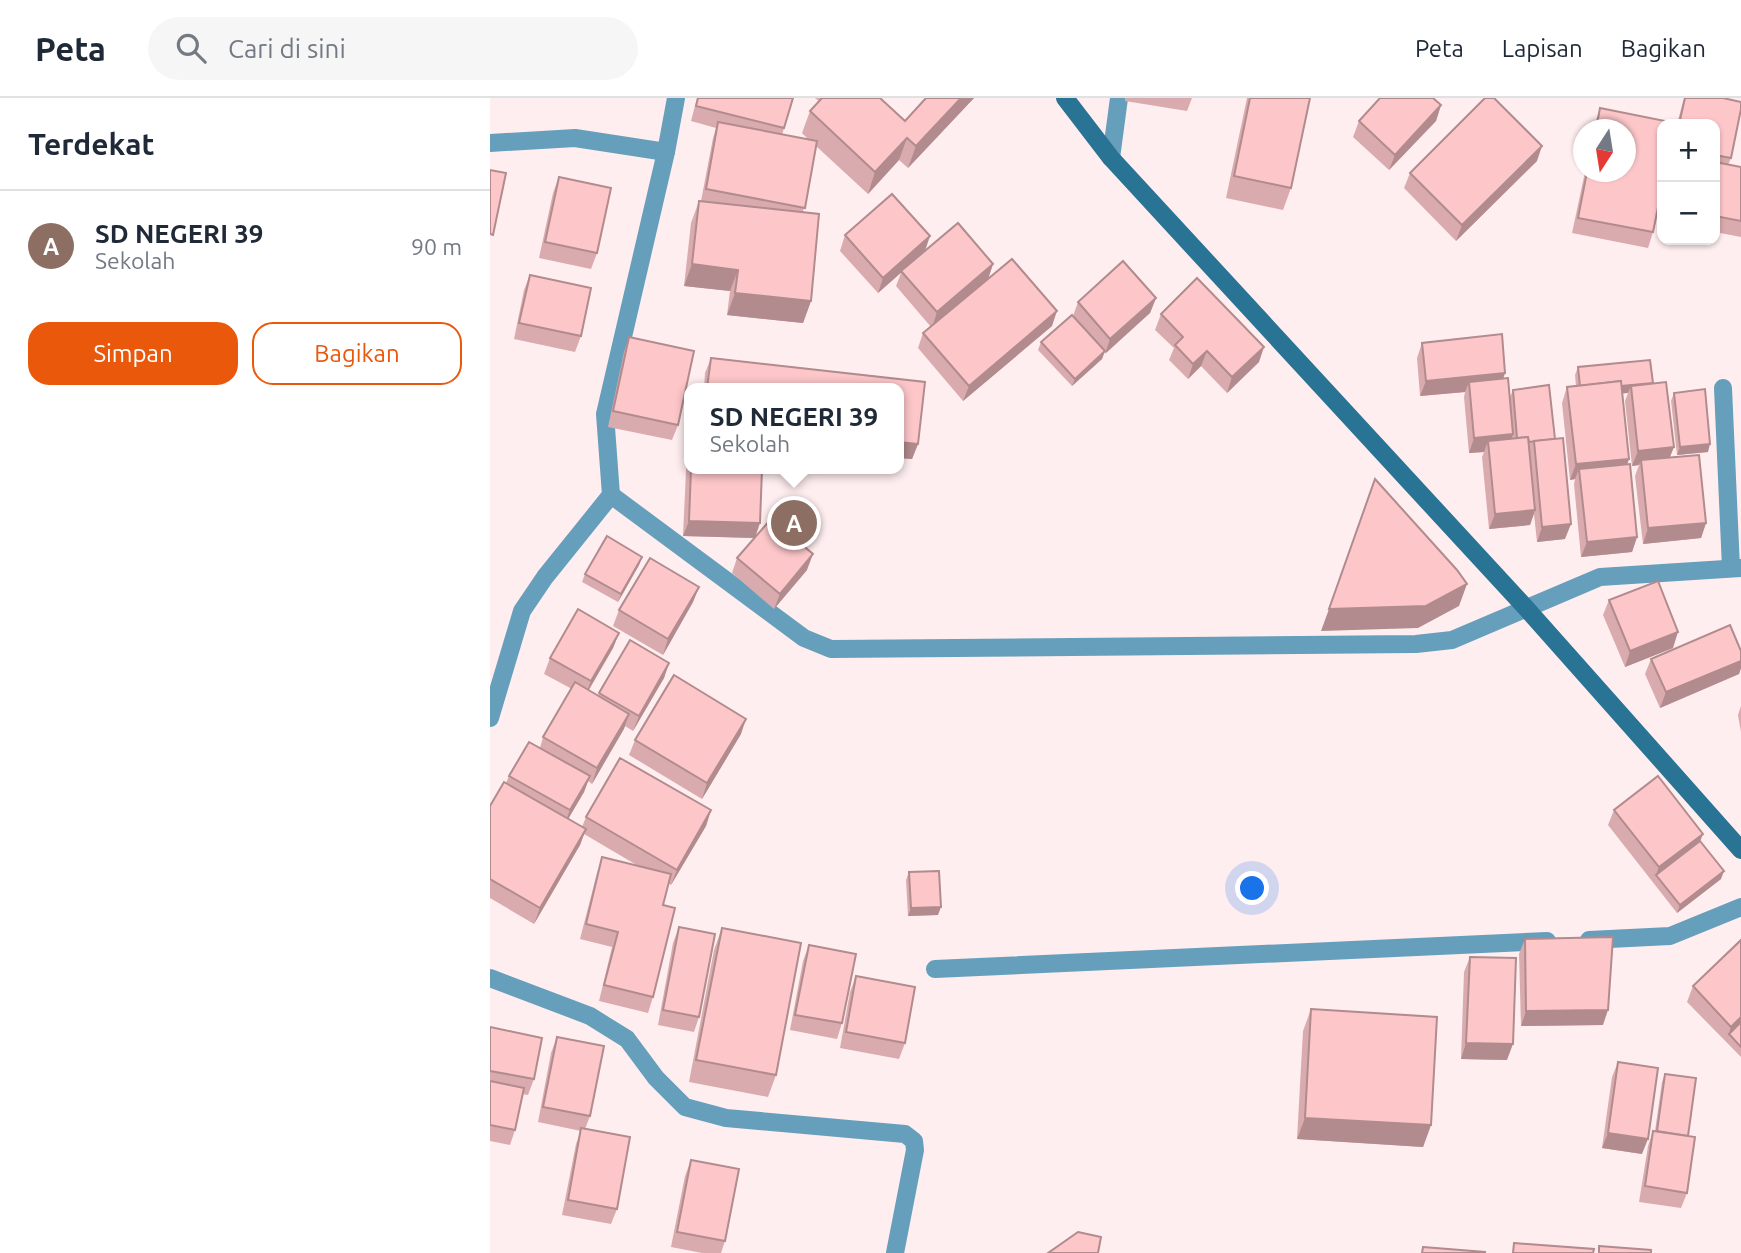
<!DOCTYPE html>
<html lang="id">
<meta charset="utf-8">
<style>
:root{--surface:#fff;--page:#f6f6f7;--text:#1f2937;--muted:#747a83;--line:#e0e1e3;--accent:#ea580c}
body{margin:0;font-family:Ubuntu,sans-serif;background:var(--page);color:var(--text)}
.controls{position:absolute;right:21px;top:21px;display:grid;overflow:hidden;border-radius:14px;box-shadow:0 2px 5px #0004}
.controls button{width:63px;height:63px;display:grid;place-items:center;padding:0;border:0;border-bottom:2px solid var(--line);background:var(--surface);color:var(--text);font:35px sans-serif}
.compass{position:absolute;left:1083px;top:21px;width:63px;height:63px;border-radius:50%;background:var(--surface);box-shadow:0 2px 5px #0004;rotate:192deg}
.you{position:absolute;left:763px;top:791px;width:24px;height:24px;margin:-18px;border:5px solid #fff;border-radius:50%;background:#1a73e8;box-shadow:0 0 0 10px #1a73e833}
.badge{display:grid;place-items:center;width:46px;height:46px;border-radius:50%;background:var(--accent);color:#fff;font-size:23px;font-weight:700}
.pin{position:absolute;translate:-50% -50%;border:4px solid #fff;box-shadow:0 2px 7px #0006}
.popup{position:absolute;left:194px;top:285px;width:220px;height:91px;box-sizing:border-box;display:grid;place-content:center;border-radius:14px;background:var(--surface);filter:drop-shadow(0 2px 5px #0005);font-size:23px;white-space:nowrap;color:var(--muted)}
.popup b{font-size:26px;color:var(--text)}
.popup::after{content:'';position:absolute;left:50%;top:100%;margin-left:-14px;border:14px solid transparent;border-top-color:var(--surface)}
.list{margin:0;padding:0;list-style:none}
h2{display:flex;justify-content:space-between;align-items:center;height:91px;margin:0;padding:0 28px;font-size:30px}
h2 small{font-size:23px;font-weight:400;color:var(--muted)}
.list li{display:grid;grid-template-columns:46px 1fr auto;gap:21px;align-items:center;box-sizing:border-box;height:112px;padding:0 28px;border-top:2px solid var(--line)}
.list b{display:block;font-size:26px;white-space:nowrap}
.list p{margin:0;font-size:23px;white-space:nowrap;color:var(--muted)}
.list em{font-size:23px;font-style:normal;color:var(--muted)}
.actions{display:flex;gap:14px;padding:21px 28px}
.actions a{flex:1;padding:16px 0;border:2px solid var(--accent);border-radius:21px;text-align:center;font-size:24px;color:var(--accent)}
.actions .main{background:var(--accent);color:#fff}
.icon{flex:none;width:38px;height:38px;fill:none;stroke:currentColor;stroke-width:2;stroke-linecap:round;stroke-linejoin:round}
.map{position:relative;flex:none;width:1251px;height:1155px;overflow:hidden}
header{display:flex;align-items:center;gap:42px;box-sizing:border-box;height:98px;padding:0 35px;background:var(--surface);border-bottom:2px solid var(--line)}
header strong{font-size:33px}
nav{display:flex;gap:38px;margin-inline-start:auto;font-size:24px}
.search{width:490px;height:63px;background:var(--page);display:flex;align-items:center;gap:18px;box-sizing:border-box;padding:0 24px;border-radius:38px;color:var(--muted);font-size:26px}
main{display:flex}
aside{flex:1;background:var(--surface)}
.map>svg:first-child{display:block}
</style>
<header>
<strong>Peta</strong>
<div class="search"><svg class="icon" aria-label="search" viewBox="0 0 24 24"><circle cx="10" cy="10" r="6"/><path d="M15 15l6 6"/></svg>Cari di sini</div>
<nav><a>Peta</a><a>Lapisan</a><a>Bagikan</a></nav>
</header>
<main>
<aside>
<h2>Terdekat<small></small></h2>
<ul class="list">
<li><span class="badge" style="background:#8d6e63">A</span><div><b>SD NEGERI 39</b><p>Sekolah</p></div><em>90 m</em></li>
</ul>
<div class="actions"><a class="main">Simpan</a><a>Bagikan</a></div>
</aside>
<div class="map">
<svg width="1251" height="1155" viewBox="0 0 1251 1155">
<rect width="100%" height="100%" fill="#ffeeef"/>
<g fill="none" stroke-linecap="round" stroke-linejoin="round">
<g stroke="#669fbb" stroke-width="18">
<path d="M0,45L85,40L176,54"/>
<path d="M621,60L629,0"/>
<path d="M1233,290L1241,470"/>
<path d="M121,397L314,540L341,551L926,546L962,542L1110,479L1251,470"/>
<path d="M0,620L32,513L55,479L121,397L115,316L176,54L186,0"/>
<path d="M1099,842L1180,838L1251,809"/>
<path d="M445,871L1057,843"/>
<path d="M0,880L100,918L137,941L166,980L195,1009L236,1020L415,1036L424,1043L425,1052L405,1155"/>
</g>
<path stroke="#297394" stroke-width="18" d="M575,0L621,60L1036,510L1251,752"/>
</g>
<g fill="#daabae">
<path d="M207,0H303L292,37L319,42L312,35L320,13L329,3L325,0H390L415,23L436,0H484L418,70L409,62L378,96L326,48L313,114L321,203L313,225L237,217L240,193L194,188L201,125L209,103H211L223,40L226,30L201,23Z"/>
<path d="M635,0H702L697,13L635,3Z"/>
<path d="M757,0H820L801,90L793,112L736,100Z"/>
<path d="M1194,0H1233L1241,60L1238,67L1251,69V139L1225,134V26H1187Z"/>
<path d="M951,7L946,23L899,72L863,39L869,23Z"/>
<path d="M1110,10L1185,25V26H1172V90L1163,134L1158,150L1082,135L1095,74H1136V32H1103Z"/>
<path d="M1047,63L966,143L914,90L920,75Z"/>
<path d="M69,79L107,155L101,171L49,160L63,95Z"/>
<path d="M355,137L503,166L498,181L562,228L473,303L428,250L433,235L441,229L406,188L411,175L388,195L350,153Z"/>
<path d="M40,177L91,238L85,254L24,241L34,192Z"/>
<path d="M666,200L660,215L614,255L612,261L582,288L548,252L551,244L583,218L588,204Z"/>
<path d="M671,216L769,264L737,295L711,268L698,281L679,262L684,250L665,232Z"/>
<path d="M139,239L188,327L182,342L118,329L134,254Z"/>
<path d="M932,245L1013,281L1020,299L1023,292L1059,287L1075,441L1047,444L1044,416L1040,427L999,431L992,359L994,354L979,355L974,299L975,294L930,298L927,260Z"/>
<path d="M221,260L435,284L428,346L422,361L409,360V290H214L215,275Z"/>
<path d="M1088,269L1163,285L1180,360L1216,425L1211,440L1153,446L1145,378L1149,367L1142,368L1135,303L1138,295H1132L1137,366L1147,439L1142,454L1091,459L1084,386L1085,381L1080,382L1072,305L1077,289L1086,288L1085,277Z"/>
<path d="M1184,295L1218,354L1187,357L1181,303Z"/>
<path d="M199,345V371H272L265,439L317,472L284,511L242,475L247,460L264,440L193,438L197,351Z"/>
<path d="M152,459L149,467L128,504L92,484L95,476Z"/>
<path d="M209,489L203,504L173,557L123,528L129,512Z"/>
<path d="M1119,502L1183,550L1135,569L1113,517Z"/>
<path d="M129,535L123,550L99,592L108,598L109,595L179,565L174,580L143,633L135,628L102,686L98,683L94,694L78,721L92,729L96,719L221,712L216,728L181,787L178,785L173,807L163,899L158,915L109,903L122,849L90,841L107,775L112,759L150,769L94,736L90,747L44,826L0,800V708L16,685L19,678L50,650L53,639L82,591L54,576L60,560Z"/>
<path d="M1251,553V570L1249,576L1170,610L1155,576L1161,561Z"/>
<path d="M1251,608V634L1248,617Z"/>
<path d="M251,636L212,701L139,657L145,642Z"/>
<path d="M1124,712L1210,743L1231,781L1187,815L1118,727Z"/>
<path d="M419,774L448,817L418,818L416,782Z"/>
<path d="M189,829L209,919L204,934L168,927L183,845Z"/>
<path d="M232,830L286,977L278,999L199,984L224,852Z"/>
<path d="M1035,841L1113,927L1031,928L1029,856Z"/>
<path d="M1251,842V959L1197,904L1203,888Z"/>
<path d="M319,847L352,925L347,941L300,932L313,863Z"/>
<path d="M980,859L1017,962L971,961L974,874Z"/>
<path d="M366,878L415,945L409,961L350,950L360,894Z"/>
<path d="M821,911L941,1027L933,1049L807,1041L813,933Z"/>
<path d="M0,929L44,981L38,997L32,996L25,1032L20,1047L0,1043Z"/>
<path d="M67,939L100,1018L95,1031L127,1111L121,1126L72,1117L86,1046L91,1033L48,1024L61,955Z"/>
<path d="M1128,964L1152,1056L1112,1050L1122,979Z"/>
<path d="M1175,976L1198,1038L1197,1095L1191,1110L1149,1104L1158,1048L1163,1033H1165L1172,984Z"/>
<path d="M201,1062L235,1143L231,1155H212L181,1149L195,1078Z"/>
</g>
<g fill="#b18b8d">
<path d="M471,0H484L418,70L426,48Z"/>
<path d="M951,7L946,23L899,72L905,57Z"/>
<path d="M417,40L409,62L378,96L385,74Z"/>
<path d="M1052,48L1047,63L966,143L972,127Z"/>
<path d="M440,138L435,153L388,195L393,180Z"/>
<path d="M202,166L248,172L240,193L194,188Z"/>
<path d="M503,166L498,181L442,230L447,214Z"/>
<path d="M245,195L321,203L313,225L237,217Z"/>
<path d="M666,200L660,215L615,256L620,241Z"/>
<path d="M567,213L562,228L473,303L479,288Z"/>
<path d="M774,249L769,264L737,295L742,279Z"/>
<path d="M615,253L612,261L582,288L585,281Z"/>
<path d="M717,253L711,268L698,281L703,266Z"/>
<path d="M1015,275L1010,291L979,284L975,294L930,298L936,283Z"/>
<path d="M1163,285L1141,288L1138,295L1087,300L1090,292Z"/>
<path d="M1023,336L1018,351L998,343L994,354L979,355L984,340Z"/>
<path d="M409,344L428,346L422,361L409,360Z"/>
<path d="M1220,346L1218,354L1187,357L1190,349Z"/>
<path d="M1184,349L1178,364L1151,362L1149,367L1142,368L1148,353Z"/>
<path d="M1139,361L1134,377L1089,371L1085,381L1080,382L1086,366Z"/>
<path d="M1045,412L1040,427L999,431L1005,416Z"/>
<path d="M199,423L270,425L265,440L193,438Z"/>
<path d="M1216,425L1211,440L1153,446L1158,430Z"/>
<path d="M1081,426L1075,441L1047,444L1052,429Z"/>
<path d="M1147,439L1142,454L1091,459L1097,444Z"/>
<path d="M323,456L317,472L284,511L290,496Z"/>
<path d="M152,459L149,467L128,504L131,496Z"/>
<path d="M977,486L969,508L928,530L831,533L839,511Z"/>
<path d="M209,489L203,504L173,557L178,541Z"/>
<path d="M1188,534L1183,550L1135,569L1140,553Z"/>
<path d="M129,535L123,550L95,598L101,583Z"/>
<path d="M1251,563V570L1249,576L1170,610L1176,594Z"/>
<path d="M179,565L174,580L143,633L149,618Z"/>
<path d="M139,616L134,631L102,686L107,670Z"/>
<path d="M256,621L251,636L212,701L217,685Z"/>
<path d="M100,678L94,694L74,728L80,712Z"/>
<path d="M221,712L216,728L181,787L187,772Z"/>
<path d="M96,731L90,747L44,826L50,810Z"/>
<path d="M1213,736L1207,751L1166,777L1169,769Z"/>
<path d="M1234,773L1231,781L1187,815L1190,807Z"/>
<path d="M451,809L448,817L418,818L421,810Z"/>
<path d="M1118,912L1113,927L1031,928L1036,913Z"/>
<path d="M1251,919V929L1239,936L1236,944L1241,929Z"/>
<path d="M976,945L1023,946L1017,962L971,961Z"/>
<path d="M815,1020L941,1027L933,1049L807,1041Z"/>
<path d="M1118,1035L1158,1041L1152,1056L1112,1050Z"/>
</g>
<g fill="#fdc7ca" stroke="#b18b8d" stroke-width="2">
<path d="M208,0H303L294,30L206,8Z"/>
<path d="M332,0H390L415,23L436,0H471L426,48L417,40L385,74L320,13Z"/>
<path d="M760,0H820L801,90L744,78Z"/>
<path d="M890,0H943L951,7L905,57L869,23Z"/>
<path d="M995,0H1004L1052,48L972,127L920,75Z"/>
<path d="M1195,0H1233L1251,4V11L1241,60L1225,57V26H1189Z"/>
<path d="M1110,10L1185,25V26H1172V90L1163,134L1088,120L1097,74H1136V32H1106Z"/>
<path d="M228,24L327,43L315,110L216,91Z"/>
<path d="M1225,64L1251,69V123L1225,118Z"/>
<path d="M0,72L16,75L3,137L0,136Z"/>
<path d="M69,79L121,90L107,155L55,144Z"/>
<path d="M402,96L440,138L393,180L355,137Z"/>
<path d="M209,103L329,116L321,203L245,195L248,172L202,166Z"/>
<path d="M468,125L503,166L447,214L411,173Z"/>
<path d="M522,161L567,213L479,288L433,235Z"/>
<path d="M633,163L666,200L620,241L588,204Z"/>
<path d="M40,177L101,190L91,238L29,225Z"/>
<path d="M707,180L774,249L742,279L717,253L703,266L685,247L693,239L671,216Z"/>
<path d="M582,217L615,253L585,281L551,244Z"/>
<path d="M1012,236L1015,275L936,283L932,245Z"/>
<path d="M139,239L204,253L188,327L123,313Z"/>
<path d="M221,260L435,284L428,346L409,344V290H217Z"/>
<path d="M1160,262L1163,285L1131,288V283L1090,288L1088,269Z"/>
<path d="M1018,280L1023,336L984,340L979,284Z"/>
<path d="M1131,283L1139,361L1086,366L1077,289Z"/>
<path d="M1176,284L1184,349L1148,353L1141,288Z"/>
<path d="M1059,287L1065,341L1039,344L1038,339L1027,340L1023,292Z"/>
<path d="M1215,291L1220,346L1190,349L1184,295Z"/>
<path d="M1038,339L1045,412L1005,416L998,343Z"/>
<path d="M1073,340L1081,426L1052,429L1044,343Z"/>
<path d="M1209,357L1216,425L1158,430L1151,362Z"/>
<path d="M1140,366L1147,439L1097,444L1089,371Z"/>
<path d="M201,371H272L270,425L199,423Z"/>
<path d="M885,381L967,472L977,486L936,508L839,511Z"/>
<path d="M281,421L323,456L290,496L247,460Z"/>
<path d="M117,438L152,459L131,496L95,476Z"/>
<path d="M160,460L209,489L178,541L129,512Z"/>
<path d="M1168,483L1188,534L1140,553L1119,502Z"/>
<path d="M88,511L129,535L101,583L60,560Z"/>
<path d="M1240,527L1251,553V563L1176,594L1161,561Z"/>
<path d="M140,542L179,565L149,618L109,595Z"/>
<path d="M184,577L256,621L217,685L145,642Z"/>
<path d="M85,584L139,616L107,670L53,639Z"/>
<path d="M39,644L100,678L80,712L19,678Z"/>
<path d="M130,660L221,712L187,772L96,719Z"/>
<path d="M1168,678L1213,736L1169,769L1124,712Z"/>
<path d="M14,684L96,731L50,810L0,781V708Z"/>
<path d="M1210,743L1234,773L1190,807L1166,777Z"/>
<path d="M112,759L181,776L173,807L185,810L163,899L114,887L128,834L96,826Z"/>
<path d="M449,773L451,809L421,810L419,774Z"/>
<path d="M189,829L225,836L209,919L173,912Z"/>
<path d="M232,830L311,845L286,977L206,962Z"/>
<path d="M1123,839L1118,912L1036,913L1035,841Z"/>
<path d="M1251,842V919L1241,929L1203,888Z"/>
<path d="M319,847L366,856L352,925L305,917Z"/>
<path d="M980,859L1026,860L1023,946L976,945Z"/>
<path d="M366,878L425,889L415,945L356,934Z"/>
<path d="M821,911L947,919L941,1027L815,1020Z"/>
<path d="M1251,924V949L1239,936Z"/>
<path d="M0,929L52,940L44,981L0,973Z"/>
<path d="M67,939L114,948L100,1018L53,1009Z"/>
<path d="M1128,964L1168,970L1158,1041L1118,1035Z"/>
<path d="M1175,976L1206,980L1198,1038L1167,1033Z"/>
<path d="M0,983L34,990L25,1032L0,1027Z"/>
<path d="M91,1030L140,1039L127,1111L78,1102Z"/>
<path d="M1163,1033L1205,1039L1197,1095L1155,1088Z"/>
<path d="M201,1062L249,1071L235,1143L187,1134Z"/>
<path d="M588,1134L611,1139L608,1155H558Z"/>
<path d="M1024,1145L1104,1151L1103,1155H1023Z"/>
<path d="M1109,1148L1161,1152V1155H1109Z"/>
<path d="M933,1149L995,1154V1155H932Z"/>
</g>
</svg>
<div class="controls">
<button>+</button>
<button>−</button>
</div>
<svg class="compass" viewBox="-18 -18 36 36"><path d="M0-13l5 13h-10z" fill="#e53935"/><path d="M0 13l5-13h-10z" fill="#747a83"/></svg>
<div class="you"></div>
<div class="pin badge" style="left:304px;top:425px;background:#8d6e63">A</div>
<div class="popup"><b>SD NEGERI 39</b>Sekolah</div>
</div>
</main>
